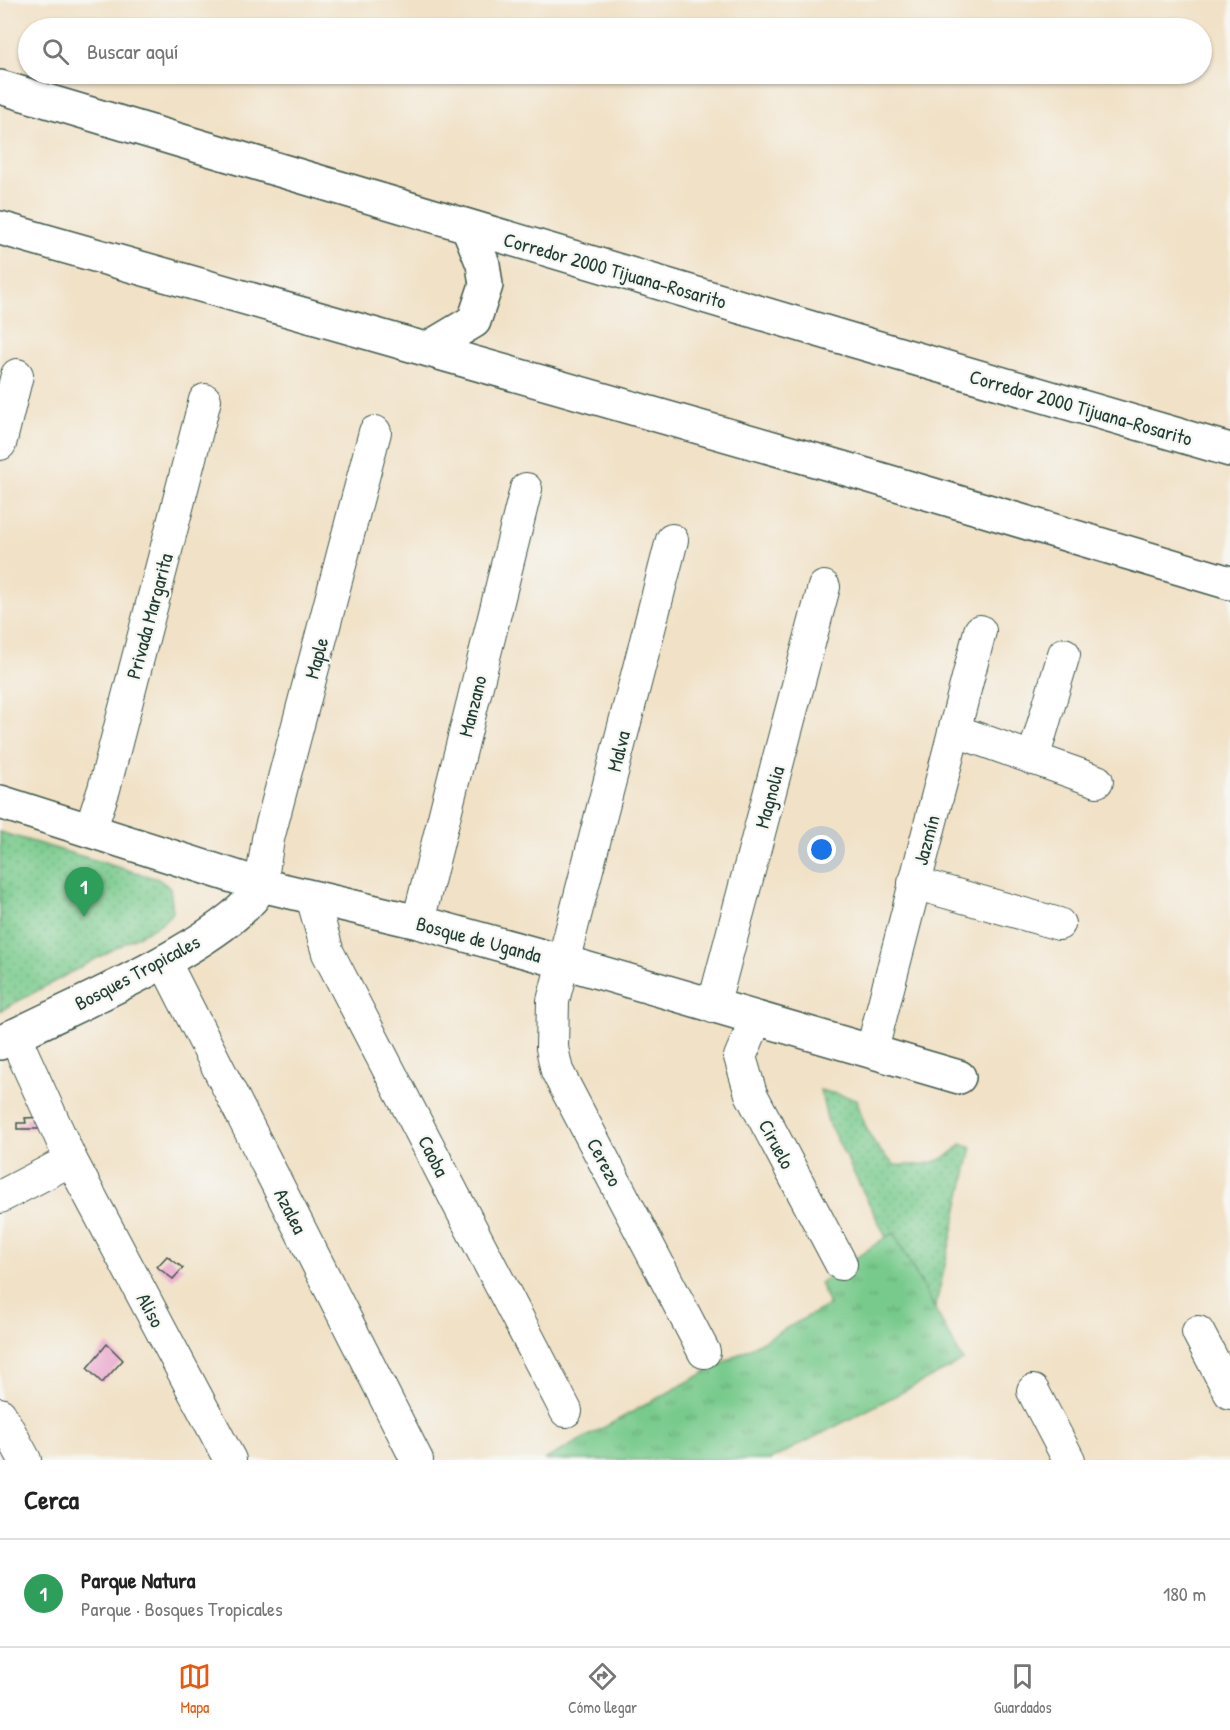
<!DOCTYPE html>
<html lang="es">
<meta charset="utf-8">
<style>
:root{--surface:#fff;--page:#f6f6f6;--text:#222;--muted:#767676;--line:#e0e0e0;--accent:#ea580c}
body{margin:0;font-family:"Patrick Hand",sans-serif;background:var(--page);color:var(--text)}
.you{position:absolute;left:822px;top:850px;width:21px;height:21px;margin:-15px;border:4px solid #fff;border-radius:50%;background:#1a73e8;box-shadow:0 0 0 9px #1a73e833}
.badge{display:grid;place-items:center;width:39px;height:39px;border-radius:50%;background:var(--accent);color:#fff;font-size:20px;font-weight:700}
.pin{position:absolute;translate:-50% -50px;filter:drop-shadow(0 2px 3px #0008)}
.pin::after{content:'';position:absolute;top:32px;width:21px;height:18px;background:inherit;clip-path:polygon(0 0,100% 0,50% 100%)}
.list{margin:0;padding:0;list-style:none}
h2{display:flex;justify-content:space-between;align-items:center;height:78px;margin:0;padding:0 24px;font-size:26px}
h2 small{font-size:20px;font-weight:400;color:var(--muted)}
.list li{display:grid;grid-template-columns:39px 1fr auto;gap:18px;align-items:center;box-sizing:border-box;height:108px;padding:0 24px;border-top:2px solid var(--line)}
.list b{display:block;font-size:22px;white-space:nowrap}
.list p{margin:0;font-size:20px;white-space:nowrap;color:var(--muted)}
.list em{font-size:20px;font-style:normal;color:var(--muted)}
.icon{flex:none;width:33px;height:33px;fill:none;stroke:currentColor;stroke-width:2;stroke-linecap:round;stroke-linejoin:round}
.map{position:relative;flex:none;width:1230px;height:1460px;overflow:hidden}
.search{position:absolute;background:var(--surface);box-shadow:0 2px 4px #0004;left:18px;right:18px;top:18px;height:66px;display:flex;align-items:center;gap:15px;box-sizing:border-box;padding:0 21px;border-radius:33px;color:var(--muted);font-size:22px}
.sheet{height:186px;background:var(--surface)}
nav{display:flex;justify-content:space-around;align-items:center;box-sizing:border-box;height:84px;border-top:2px solid var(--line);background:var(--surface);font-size:16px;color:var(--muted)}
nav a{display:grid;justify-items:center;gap:3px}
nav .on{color:var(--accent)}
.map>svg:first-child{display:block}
</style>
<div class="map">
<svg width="1230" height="1460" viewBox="0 0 1230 1460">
<defs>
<pattern id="grass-tufts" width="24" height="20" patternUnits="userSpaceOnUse" patternTransform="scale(1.5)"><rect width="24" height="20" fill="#78ca8c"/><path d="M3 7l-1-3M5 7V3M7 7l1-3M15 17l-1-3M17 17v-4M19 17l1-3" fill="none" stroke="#62a573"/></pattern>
<pattern id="park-dots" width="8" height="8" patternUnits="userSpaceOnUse" patternTransform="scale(1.5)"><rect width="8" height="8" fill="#78ca8c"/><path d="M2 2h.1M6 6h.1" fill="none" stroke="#62a573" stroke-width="1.8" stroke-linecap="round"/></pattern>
</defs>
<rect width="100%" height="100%" fill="#f6f6f2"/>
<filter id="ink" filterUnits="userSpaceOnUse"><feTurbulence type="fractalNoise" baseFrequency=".0167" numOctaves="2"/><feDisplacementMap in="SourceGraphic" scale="12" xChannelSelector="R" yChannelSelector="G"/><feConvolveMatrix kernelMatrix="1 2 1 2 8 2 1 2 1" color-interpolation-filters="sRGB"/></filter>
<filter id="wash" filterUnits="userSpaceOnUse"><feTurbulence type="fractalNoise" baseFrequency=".008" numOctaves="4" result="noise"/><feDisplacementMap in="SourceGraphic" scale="24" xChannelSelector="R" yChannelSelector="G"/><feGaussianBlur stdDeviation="1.35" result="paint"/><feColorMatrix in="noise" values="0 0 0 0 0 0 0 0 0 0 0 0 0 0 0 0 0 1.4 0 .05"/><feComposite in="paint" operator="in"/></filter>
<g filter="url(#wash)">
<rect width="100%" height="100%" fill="#f1e1c6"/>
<path fill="url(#grass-tufts)" stroke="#4c8460" stroke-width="1.5" d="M893,1232L963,1361L770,1460H544L829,1305L820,1283Z"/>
<g fill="url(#park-dots)" stroke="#4c8460" stroke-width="1.5">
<path d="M0,832L158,879L170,888L173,912L162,923L0,1011Z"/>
<path d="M820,1090L857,1099C863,1125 873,1148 895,1165C920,1166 944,1165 961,1144L972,1147L935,1309L894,1233L886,1237L828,1122Z"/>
</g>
<g id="blocks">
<g fill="#e9a3cb">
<path d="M44,1117V1129H17V1123H26L25,1118Z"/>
<path d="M167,1256L183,1268L173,1279L157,1267Z"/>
<path d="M107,1344L123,1360L102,1383L87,1368Z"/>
</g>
</g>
</g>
<g filter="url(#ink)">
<use href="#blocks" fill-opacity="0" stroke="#3e564a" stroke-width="1.5"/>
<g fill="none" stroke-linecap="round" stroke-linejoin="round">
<defs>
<g id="street">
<path d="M0,444L17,375"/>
<path d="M672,540L553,1001L552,1048L557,1071L704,1352"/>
<path d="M956,731L1097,781"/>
<path d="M1033,759L1064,654"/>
<path d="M90,831L104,789L205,400"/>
<path d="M914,883L1059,924"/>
<path d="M261,885L268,839L375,432"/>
<path d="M312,897L328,953L566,1411"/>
<path d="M418,922L526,489"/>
<path d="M164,961L417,1460"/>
<path d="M713,1007L824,587"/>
<path d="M756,1019L740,1057L751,1094L841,1264"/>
<path d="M14,1035L71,1160L230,1460"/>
<path d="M872,1050L980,631"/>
<path d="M0,1197L71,1160"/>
<path d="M1198,1332L1230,1393"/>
<path d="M1033,1391L1069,1460"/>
<path d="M0,1414L25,1460"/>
</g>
<g id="secondary">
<path d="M0,802L261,885L418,922L564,962L959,1077"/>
<path d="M0,1043C60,1011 234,941 261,885"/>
</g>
<g id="highway">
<path d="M0,87L855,341L1230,450"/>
<path d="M0,228L836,466L1230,583"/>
<path d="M427,349L474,321L486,285L483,264L468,227"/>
</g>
</defs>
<use href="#street" stroke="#3e564a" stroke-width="34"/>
<use href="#secondary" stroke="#3e564a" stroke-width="36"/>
<use href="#highway" stroke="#3e564a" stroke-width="36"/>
<use href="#street" stroke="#fff" stroke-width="32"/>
<use href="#secondary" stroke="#fff" stroke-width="33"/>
<use href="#highway" stroke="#fff" stroke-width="33"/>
</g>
</g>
<g text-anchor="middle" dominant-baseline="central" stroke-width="4.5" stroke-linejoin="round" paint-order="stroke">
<g font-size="20" fill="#1f3d34" stroke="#f6f6f2">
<text transform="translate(615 270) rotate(16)">Corredor 2000 Tijuana-Rosarito</text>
<text transform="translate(1081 407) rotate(16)">Corredor 2000 Tijuana-Rosarito</text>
<text transform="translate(149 616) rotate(-75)">Privada Margarita</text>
<text transform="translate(316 658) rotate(-75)">Maple</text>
<text transform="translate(472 706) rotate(-76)">Manzano</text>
<text transform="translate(618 751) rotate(-76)">Malva</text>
<text transform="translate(769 797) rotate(-75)">Magnolia</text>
<text transform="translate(926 840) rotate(-75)">Jazmín</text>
<text transform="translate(479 939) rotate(15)">Bosque de Uganda</text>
<text transform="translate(137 972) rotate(-28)">Bosques Tropicales</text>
<text transform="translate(777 1144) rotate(62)">Ciruelo</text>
<text transform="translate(434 1156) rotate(63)">Caoba</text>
<text transform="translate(605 1162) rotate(62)">Cerezo</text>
<text transform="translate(291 1211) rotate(63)">Azalea</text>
<text transform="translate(151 1310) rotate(62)">Aliso</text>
</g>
</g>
</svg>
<div class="you"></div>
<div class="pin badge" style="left:84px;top:917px;background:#2e9e5b">1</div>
<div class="search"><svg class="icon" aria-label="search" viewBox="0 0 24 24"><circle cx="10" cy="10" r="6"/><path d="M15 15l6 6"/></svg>Buscar aquí</div>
</div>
<section class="sheet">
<h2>Cerca<small></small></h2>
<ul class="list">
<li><span class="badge" style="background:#2e9e5b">1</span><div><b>Parque Natura</b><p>Parque · Bosques Tropicales</p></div><em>180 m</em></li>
</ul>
</section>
<nav>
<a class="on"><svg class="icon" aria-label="map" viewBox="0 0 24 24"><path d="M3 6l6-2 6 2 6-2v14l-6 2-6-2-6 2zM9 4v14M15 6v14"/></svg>Mapa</a>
<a><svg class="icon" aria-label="directions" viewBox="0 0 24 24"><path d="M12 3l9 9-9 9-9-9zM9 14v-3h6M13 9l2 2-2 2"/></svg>Cómo llegar</a>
<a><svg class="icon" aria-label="saved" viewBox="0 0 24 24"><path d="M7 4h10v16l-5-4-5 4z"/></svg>Guardados</a>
</nav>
